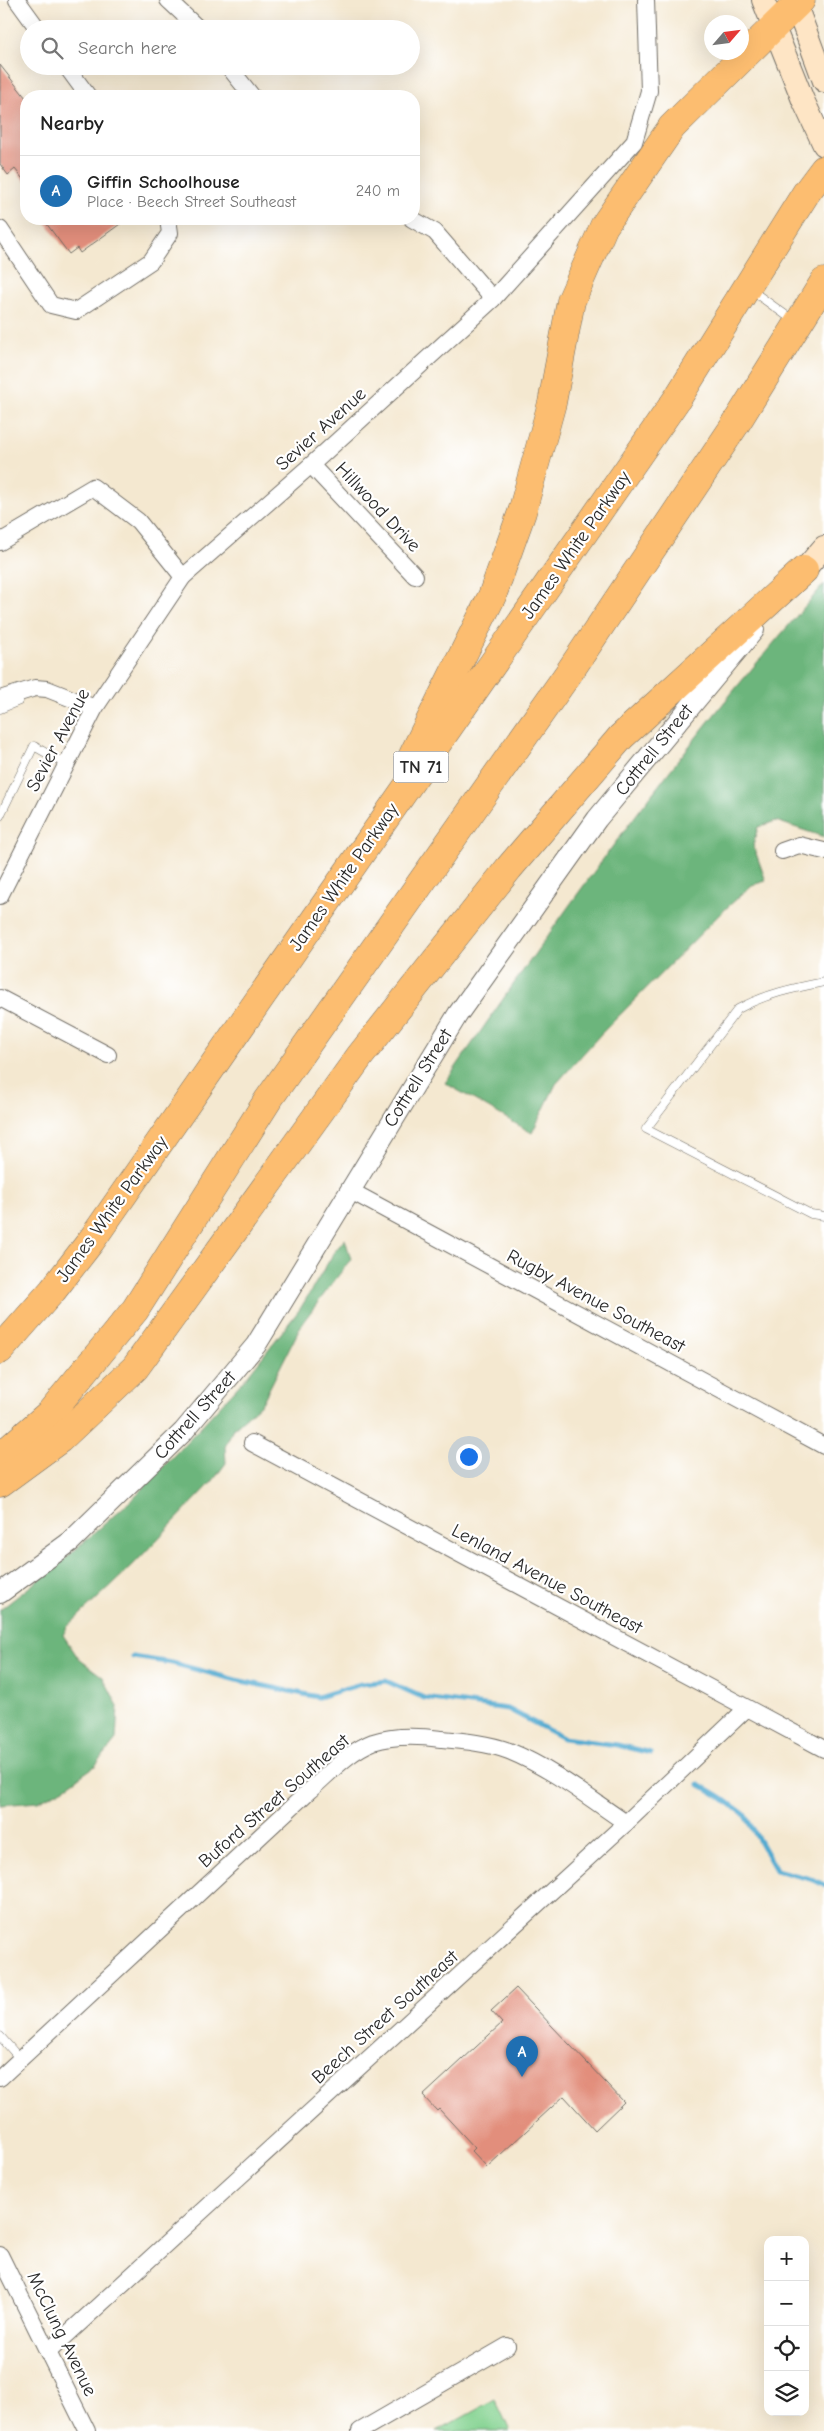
<!DOCTYPE html>
<meta charset="utf-8">
<style>
:root{--surface:#fff;--page:#f6f6f6;--text:#222;--muted:#767676;--line:#e0e0e0;--accent:#1f6fb2}
body{margin:0;font-family:"Comic Neue",sans-serif;background:var(--page);color:var(--text)}
.controls{position:absolute;right:15px;bottom:15px;display:grid;overflow:hidden;border-radius:10px;box-shadow:0 5px 20px #0002}
.controls button{width:45px;height:45px;display:grid;place-items:center;padding:0;border:0;border-bottom:1px solid var(--line);background:var(--surface);color:var(--text);font:25px sans-serif}
.compass{position:absolute;left:704px;top:15px;width:45px;height:45px;border-radius:50%;background:var(--surface);box-shadow:0 5px 20px #0002;rotate:62deg}
.you{position:absolute;left:468px;top:1456px;width:18px;height:18px;margin:-12px;border:4px solid #fff;border-radius:50%;background:#1a73e8;box-shadow:0 0 0 8px #1a73e833}
.badge{display:grid;place-items:center;width:32px;height:32px;border-radius:50%;background:var(--accent);color:#fff;font-size:16px;font-weight:700}
.pin{position:absolute;translate:-50% -41px;filter:drop-shadow(0 1px 2px #0008)}
.pin::after{content:'';position:absolute;top:26px;width:18px;height:15px;background:inherit;clip-path:polygon(0 0,100% 0,50% 100%)}
.list{margin:0;padding:0;list-style:none}
h2{display:flex;justify-content:space-between;align-items:center;height:65px;margin:0;padding:0 20px;font-size:21px}
h2 small{font-size:16px;font-weight:400;color:var(--muted)}
.list li{display:grid;grid-template-columns:32px 1fr auto;gap:15px;align-items:center;box-sizing:border-box;height:70px;padding:0 20px;border-top:1px solid var(--line)}
.list b{display:block;font-size:19px;white-space:nowrap}
.list p{margin:0;font-size:16px;white-space:nowrap;color:var(--muted)}
.list em{font-size:16px;font-style:normal;color:var(--muted)}
.icon{flex:none;width:28px;height:28px;fill:none;stroke:currentColor;stroke-width:2;stroke-linecap:round;stroke-linejoin:round}
.map{position:relative;flex:none;width:824px;height:2431px;overflow:hidden}
.search{position:absolute;background:var(--surface);box-shadow:0 5px 20px #0002;left:20px;top:20px;width:400px;height:55px;display:flex;align-items:center;gap:12px;box-sizing:border-box;padding:0 18px;border-radius:28px;color:var(--muted);font-size:19px}
.panel{position:absolute;background:var(--surface);box-shadow:0 5px 20px #0002;left:20px;top:90px;width:400px;height:135px;border-radius:20px}
.map>svg:first-child{display:block}
</style>
<div class="map">
<svg width="824" height="2431" viewBox="0 0 824 2431">
<rect width="100%" height="100%" fill="#fff"/>
<filter id="ink" filterUnits="userSpaceOnUse"><feTurbulence type="fractalNoise" baseFrequency=".02" numOctaves="2"/><feDisplacementMap in="SourceGraphic" scale="10" xChannelSelector="R" yChannelSelector="G"/><feConvolveMatrix kernelMatrix="1 2 1 2 8 2 1 2 1" color-interpolation-filters="sRGB"/></filter>
<filter id="wash" filterUnits="userSpaceOnUse"><feTurbulence type="fractalNoise" baseFrequency=".0096" numOctaves="4" result="noise"/><feDisplacementMap in="SourceGraphic" scale="20" xChannelSelector="R" yChannelSelector="G"/><feGaussianBlur stdDeviation="1.12" result="paint"/><feColorMatrix in="noise" values="0 0 0 0 0 0 0 0 0 0 0 0 0 0 0 0 0 1.4 0 .05"/><feComposite in="paint" operator="in"/></filter>
<g filter="url(#wash)">
<rect width="100%" height="100%" fill="#f4e8d0"/>
<path fill="#85d392" stroke="#587f5e" d="M495,2399L510,2431H437Z"/>
<g fill="#6cb57c" stroke="#4c7054">
<path d="M824,584V837L776,821L758,827L753,845L766,881L752,885L720,914L600,1035L556,1084L532,1133L445,1083C528,962 613,841 705,726C743,678 784,631 824,584Z"/>
<path d="M345,1239L351,1259L303,1322L262,1403L232,1430L225,1447L226,1463L212,1482L133,1565L67,1627L63,1635L79,1659L103,1677L118,1706L116,1740L95,1766L64,1788L38,1802L0,1805V1610L65,1559L137,1495L245,1379L300,1309L335,1251Z"/>
</g>
<g fill="none" stroke-linecap="round" stroke-linejoin="round">
<g stroke="#53aad0" stroke-width="5">
<path d="M133,1657L172,1663L236,1680L318,1697L361,1684L386,1681L424,1698L508,1709L563,1738L617,1745L651,1753"/>
<path d="M699,1784L721,1797L744,1814L776,1870L814,1880L824,1885"/>
</g>
</g>
<g id="blocks">
<g fill="#e28e7b">
<path d="M0,65L26,98V183L15,169L8,175L0,164Z"/>
<path d="M43,219H127L80,253L77,248L69,254Z"/>
<path d="M516,1988L624,2102L595,2130L564,2096L487,2167L472,2151L475,2148L439,2109L437,2111L423,2096L502,2023L491,2011Z"/>
</g>
</g>
</g>
<g filter="url(#ink)">
<use href="#blocks" fill-opacity="0" stroke="#716d65" stroke-width="1"/>
<g fill="none" stroke-linecap="round" stroke-linejoin="round">
<defs>
<g id="service">
<path d="M751,290L794,321"/>
<path d="M0,709L19,701"/>
<path d="M0,816L34,746L67,765"/>
<path d="M824,982C794,988 765,994 738,1009L646,1129L811,1214L824,1216"/>
<path d="M0,2036L21,2060"/>
</g>
<g id="minor">
<path d="M17,0L38,29"/>
<path d="M168,0L199,29"/>
<path d="M66,66L88,96"/>
<path d="M228,66L252,96"/>
<path d="M412,219L435,232L493,299"/>
<path d="M0,229L51,305L76,311L151,261L170,233L168,219"/>
<path d="M311,465L415,576"/>
<path d="M0,542L93,487L138,521L183,577"/>
<path d="M0,699L35,688L47,689L95,708"/>
<path d="M782,851L799,845L824,851"/>
<path d="M0,896L95,708L183,577L311,465L493,299L634,142L649,91L646,0"/>
<path d="M0,998L108,1055"/>
<path d="M349,1190L824,1446"/>
<path d="M252,1443L824,1749"/>
<path d="M0,2078L309,1791C329,1774 349,1751 373,1742C394,1735 420,1736 441,1739C464,1741 488,1743 509,1751C551,1768 589,1798 626,1823"/>
<path d="M0,2255L87,2431"/>
<path d="M48,2352L626,1823L746,1709"/>
<path d="M360,2431L507,2346"/>
</g>
<path id="tertiary" d="M0,1593L70,1542L183,1432L256,1345L458,1014L597,819L754,630"/>
<g id="secondary">
<path d="M763,0L803,100L824,145"/>
<path d="M794,0L824,81"/>
<path d="M804,570L824,547"/>
</g>
<g id="motorway">
<path d="M413,755L492,596L522,512L552,403L571,301L604,226L672,127L801,0"/>
<path d="M0,1350L53,1290L91,1241L677,399L806,193L824,169"/>
<path d="M0,1457L50,1413L135,1310L268,1100L568,674L735,425L824,282"/>
<path d="M0,1483L60,1439L135,1368L360,1056L509,868L621,737L804,570"/>
</g>
</defs>
<use href="#service" stroke="#716d65" stroke-width="9"/>
<use href="#minor" stroke="#716d65" stroke-width="18"/>
<use href="#tertiary" stroke="#716d65" stroke-width="22"/>
<use href="#secondary" stroke="#716d65" stroke-width="24"/>
<use href="#motorway" stroke="#716d65" stroke-width="29"/>
<use href="#service" stroke="#fff" stroke-width="8"/>
<use href="#minor" stroke="#fff" stroke-width="16"/>
<use href="#tertiary" stroke="#fff" stroke-width="20"/>
<use href="#secondary" stroke="#fee5c5" stroke-width="22"/>
<use href="#motorway" stroke="#fcbd6f" stroke-width="28"/>
</g>
</g>
<g text-anchor="middle" dominant-baseline="central" stroke-width="4.5" stroke-linejoin="round" paint-order="stroke">
<rect fill="#fff" stroke="#6b6b6b" stroke-width="1" x="393.5" y="751.5" width="55" height="31" rx="4"/>
<g font-size="18" font-weight="bold" fill="#2b2b2b">
<text x="421" y="767">TN 71</text>
</g>
<g font-size="19" fill="#2b2b2b" stroke="#fff">
<text transform="translate(321 429) rotate(-42)">Sevier Avenue</text>
<text transform="translate(378 507) rotate(47)">Hillwood Drive</text>
<text transform="translate(576 545) rotate(-55)">James White Parkway</text>
<text transform="translate(58 740) rotate(-62)">Sevier Avenue</text>
<text transform="translate(654 750) rotate(-51)">Cottrell Street</text>
<text transform="translate(344 877) rotate(-55)">James White Parkway</text>
<text transform="translate(418 1078) rotate(-58)">Cottrell Street</text>
<text transform="translate(112 1209) rotate(-54)">James White Parkway</text>
<text transform="translate(596 1301) rotate(28)">Rugby Avenue Southeast</text>
<text transform="translate(195 1415) rotate(-48)">Cottrell Street</text>
<text transform="translate(547 1579) rotate(28)">Lenland Avenue Southeast</text>
<text transform="translate(274 1801) rotate(-41)">Buford Street Southeast</text>
<text transform="translate(385 2017) rotate(-42)">Beech Street Southeast</text>
<text transform="translate(62 2334) rotate(64)">McClung Avenue</text>
</g>
</g>
</svg>
<div class="controls">
<button>+</button>
<button>−</button>
<button><svg class="icon" aria-label="locate" viewBox="0 0 24 24"><circle cx="12" cy="12" r="6"/><path d="M12 2v4M12 18v4M2 12h4M18 12h4"/></svg></button>
<button><svg class="icon" aria-label="layers" viewBox="0 0 24 24"><path d="M12 4l9 5-9 5-9-5zM3 14l9 5 9-5"/></svg></button>
</div>
<svg class="compass" viewBox="-18 -18 36 36"><path d="M0-13l5 13h-10z" fill="#e53935"/><path d="M0 13l5-13h-10z" fill="#767676"/></svg>
<div class="you"></div>
<div class="pin badge" style="left:522px;top:2077px">A</div>
<div class="search"><svg class="icon" aria-label="search" viewBox="0 0 24 24"><circle cx="10" cy="10" r="6"/><path d="M15 15l6 6"/></svg>Search here</div>
<section class="panel">
<h2>Nearby<small></small></h2>
<ul class="list">
<li><span class="badge">A</span><div><b>Giffin Schoolhouse</b><p>Place · Beech Street Southeast</p></div><em>240 m</em></li>
</ul>
</section>
</div>
